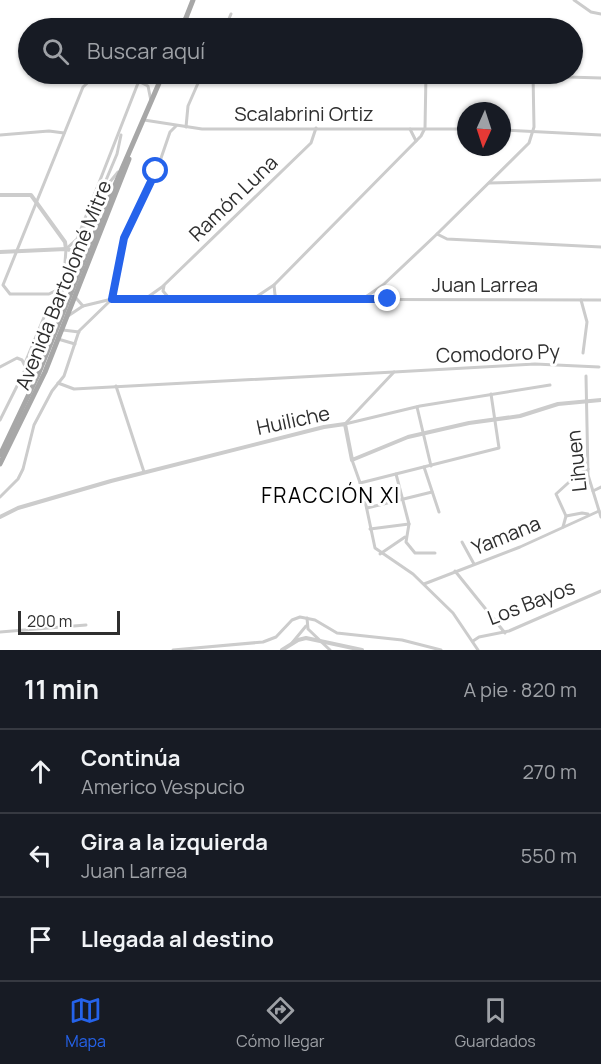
<!DOCTYPE html>
<html lang="es">
<meta charset="utf-8">
<style>
:root{--surface:#171b24;--page:#20242c;--text:#f1f3f6;--muted:#9ea1a6;--line:#363941;--accent:#2563eb}
body{margin:0;font-family:Manrope,sans-serif;background:var(--page);color:var(--text)}
.compass{position:absolute;left:457px;top:102px;width:54px;height:54px;border-radius:50%;background:var(--surface);box-shadow:0 2px 4px #0004;rotate:183deg}
.scale{position:absolute;left:18px;bottom:15px;width:102px;box-sizing:border-box;padding-left:6px;border:3px solid #2f2f2f;border-top:0;font-size:16px;line-height:21px;white-space:nowrap;color:#2f2f2f;-webkit-text-stroke:4px #fff;paint-order:stroke}
.stop{position:absolute;width:18px;height:18px;margin:-14px;border:4px solid #2563eb;border-radius:50%;background:#fff}
.stop.end{background:#2563eb;border-color:#fff;box-shadow:0 2px 6px #0008}
.list{margin:0;padding:0;list-style:none}
h2{display:flex;justify-content:space-between;align-items:center;height:78px;margin:0;padding:0 24px;font-size:26px}
h2 small{font-size:20px;font-weight:400;color:var(--muted)}
.list li{display:grid;grid-template-columns:39px 1fr auto;gap:18px;align-items:center;box-sizing:border-box;height:84px;padding:0 24px;border-top:2px solid var(--line)}
.list b{display:block;font-size:22px;white-space:nowrap}
.list p{margin:0;font-size:20px;white-space:nowrap;color:var(--muted)}
.list em{font-size:20px;font-style:normal;color:var(--muted)}
.icon{flex:none;width:33px;height:33px;fill:none;stroke:currentColor;stroke-width:2;stroke-linecap:round;stroke-linejoin:round}
.map{position:relative;flex:none;width:601px;height:650px;overflow:hidden}
.search{position:absolute;background:var(--surface);box-shadow:0 2px 4px #0004;left:18px;right:18px;top:18px;height:66px;display:flex;align-items:center;gap:15px;box-sizing:border-box;padding:0 21px;border-radius:33px;color:var(--muted);font-size:22px}
.sheet{height:330px;background:var(--surface)}
nav{display:flex;justify-content:space-around;align-items:center;box-sizing:border-box;height:84px;border-top:2px solid var(--line);background:var(--surface);font-size:16px;color:var(--muted)}
nav a{display:grid;justify-items:center;gap:3px}
nav .on{color:var(--accent)}
.map>svg:first-child{display:block}
</style>
<div class="map">
<svg width="601" height="650" viewBox="0 0 601 650">
<rect width="100%" height="100%" fill="#fff"/>
<g fill="none" stroke-linecap="round" stroke-linejoin="round">
<g stroke="#ccc" stroke-width="3">
<path d="M574,0L591,12L601,14"/>
<path d="M176,28L186,17"/>
<path d="M225,28L231,14"/>
<path d="M176,74L199,76"/>
<path d="M534,76L601,78"/>
<path d="M144,120L202,129H466"/>
<path d="M186,127L188,106L202,74"/>
<path d="M410,129L416,141"/>
<path d="M502,130L601,135"/>
<path d="M0,135L49,131L64,133"/>
<path d="M489,183L601,180"/>
<path d="M105,188L118,172"/>
<path d="M81,230L88,223L117,154L121,135"/>
<path d="M437,234L447,239L601,247"/>
<path d="M274,285L275,295L279,299"/>
<path d="M164,286L163,291L169,298"/>
<path d="M383,286L382,294L387,298"/>
<path d="M61,293L55,291L49,294H10L3,285L83,87L96,75L132,78L148,86L151,101"/>
<path d="M256,297L274,285L421,136L425,128L426,74"/>
<path d="M364,298L383,285L437,234L529,143L534,127L533,74"/>
<path d="M145,299L162,287L311,143L316,128"/>
<path d="M581,300L587,322L583,353"/>
<path d="M83,306L112,299L601,300"/>
<path d="M68,316L83,306L76,298"/>
<path d="M63,330L79,332"/>
<path d="M58,339L75,344"/>
<path d="M25,363L47,310L63,290L66,249L77,239L140,78L150,74"/>
<path d="M0,367L17,358L22,360L26,368L0,420"/>
<path d="M26,371L38,375"/>
<path d="M586,376L588,475L601,517"/>
<path d="M58,383L74,389L394,372"/>
<path d="M116,386L144,472"/>
<path d="M417,407L431,466"/>
<path d="M345,424L394,372L535,364L599,367"/>
<path d="M345,424L420,406L550,385"/>
<path d="M352,460L363,491L375,548L413,574L453,613L478,650"/>
<path d="M424,467L439,512"/>
<path d="M396,474L409,524L406,542L415,553H435"/>
<path d="M360,483L499,448L491,394"/>
<path d="M593,491L601,487"/>
<path d="M0,497L18,479L23,469L34,425L52,391L64,376L79,331L112,299L128,229L159,164L170,132L176,126"/>
<path d="M367,508L432,492"/>
<path d="M566,516L582,513L588,514"/>
<path d="M563,527L566,516L556,494L578,474L588,469"/>
<path d="M370,529L409,524"/>
<path d="M462,542L474,564"/>
<path d="M380,554L405,537"/>
<path d="M455,571L505,633"/>
<path d="M424,584L520,547L599,511"/>
<path d="M307,618L308,629L330,650"/>
<path d="M0,632L86,625"/>
<path d="M473,641L479,637L509,631L601,591"/>
<path d="M292,643L306,626"/>
<path d="M173,650L263,642L276,637L292,620L300,617L315,620L337,633L402,640L441,650"/>
</g>
<g stroke="#ccc" stroke-width="4">
<path d="M0,195H31L65,242L66,249"/>
<path d="M0,252L66,249L86,254"/>
<path d="M0,517L18,508L111,481L324,427L345,424L352,460L408,437L469,423L520,416L558,404L601,400"/>
<path d="M282,650L298,640L306,638L362,650"/>
</g>
<g stroke="#a7a7a7" stroke-width="5">
<path d="M182,28L193,0"/>
<path d="M0,455L38,375L108,201L163,74"/>
<path d="M0,464L45,372L129,159"/>
</g>
</g>
<g fill="none" stroke-linecap="round" stroke-linejoin="round">
<path stroke="#2563eb" stroke-width="8" d="M156,171L124,238L112,299H388"/>
</g>
<g text-anchor="middle" dominant-baseline="central" stroke-width="6" stroke-linejoin="round" paint-order="stroke">
<g font-size="20" fill="#2f2f2f" stroke="#fff">
<text x="304" y="113">Scalabrini Ortiz</text>
<text transform="translate(233 198) rotate(-44)">Ramón Luna</text>
<text x="485" y="284">Juan Larrea</text>
<text transform="translate(63 285) rotate(-68)">Avenida Bartolomé Mitre</text>
<text transform="translate(498 353) rotate(-2)">Comodoro Py</text>
<text transform="translate(293 420) rotate(-12)">Huiliche</text>
<text transform="translate(576 461) rotate(-96)">Lihuen</text>
<text transform="translate(506 535) rotate(-22)">Yamana</text>
<text transform="translate(531 602) rotate(-21)">Los Bayos</text>
</g>
<g font-size="21" letter-spacing="1.5" fill="#000" stroke="#fff">
<text x="331" y="495">FRACCIÓN XI</text>
</g>
</g>
</svg>
<svg class="compass" viewBox="-18 -18 36 36"><path d="M0-13l5 13h-10z" fill="#e53935"/><path d="M0 13l5-13h-10z" fill="#9ea1a6"/></svg>
<div class="scale">200 m</div>
<div class="stop" style="left:156px;top:171px"></div>
<div class="stop end" style="left:388px;top:299px"></div>
<div class="search"><svg class="icon" aria-label="search" viewBox="0 0 24 24"><circle cx="10" cy="10" r="6"/><path d="M15 15l6 6"/></svg>Buscar aquí</div>
</div>
<section class="sheet">
<h2>11 min<small>A pie · 820 m</small></h2>
<ul class="list">
<li><svg class="icon" aria-label="ahead" viewBox="0 0 24 24"><path d="M12 20V5M6 11l6-6 6 6"/></svg><div><b>Continúa</b><p>Americo Vespucio</p></div><em>270 m</em></li>
<li><svg class="icon" aria-label="left" viewBox="0 0 24 24"><path d="M17 20v-9H6M10 6l-5 5 5 5"/></svg><div><b>Gira a la izquierda</b><p>Juan Larrea</p></div><em>550 m</em></li>
<li><svg class="icon" aria-label="arrive" viewBox="0 0 24 24"><path d="M6 21V4h12l-3 4 3 4H6"/></svg><div><b>Llegada al destino</b></div></li>
</ul>
</section>
<nav>
<a class="on"><svg class="icon" aria-label="map" viewBox="0 0 24 24"><path d="M3 6l6-2 6 2 6-2v14l-6 2-6-2-6 2zM9 4v14M15 6v14"/></svg>Mapa</a>
<a><svg class="icon" aria-label="directions" viewBox="0 0 24 24"><path d="M12 3l9 9-9 9-9-9zM9 14v-3h6M13 9l2 2-2 2"/></svg>Cómo llegar</a>
<a><svg class="icon" aria-label="saved" viewBox="0 0 24 24"><path d="M7 4h10v16l-5-4-5 4z"/></svg>Guardados</a>
</nav>
